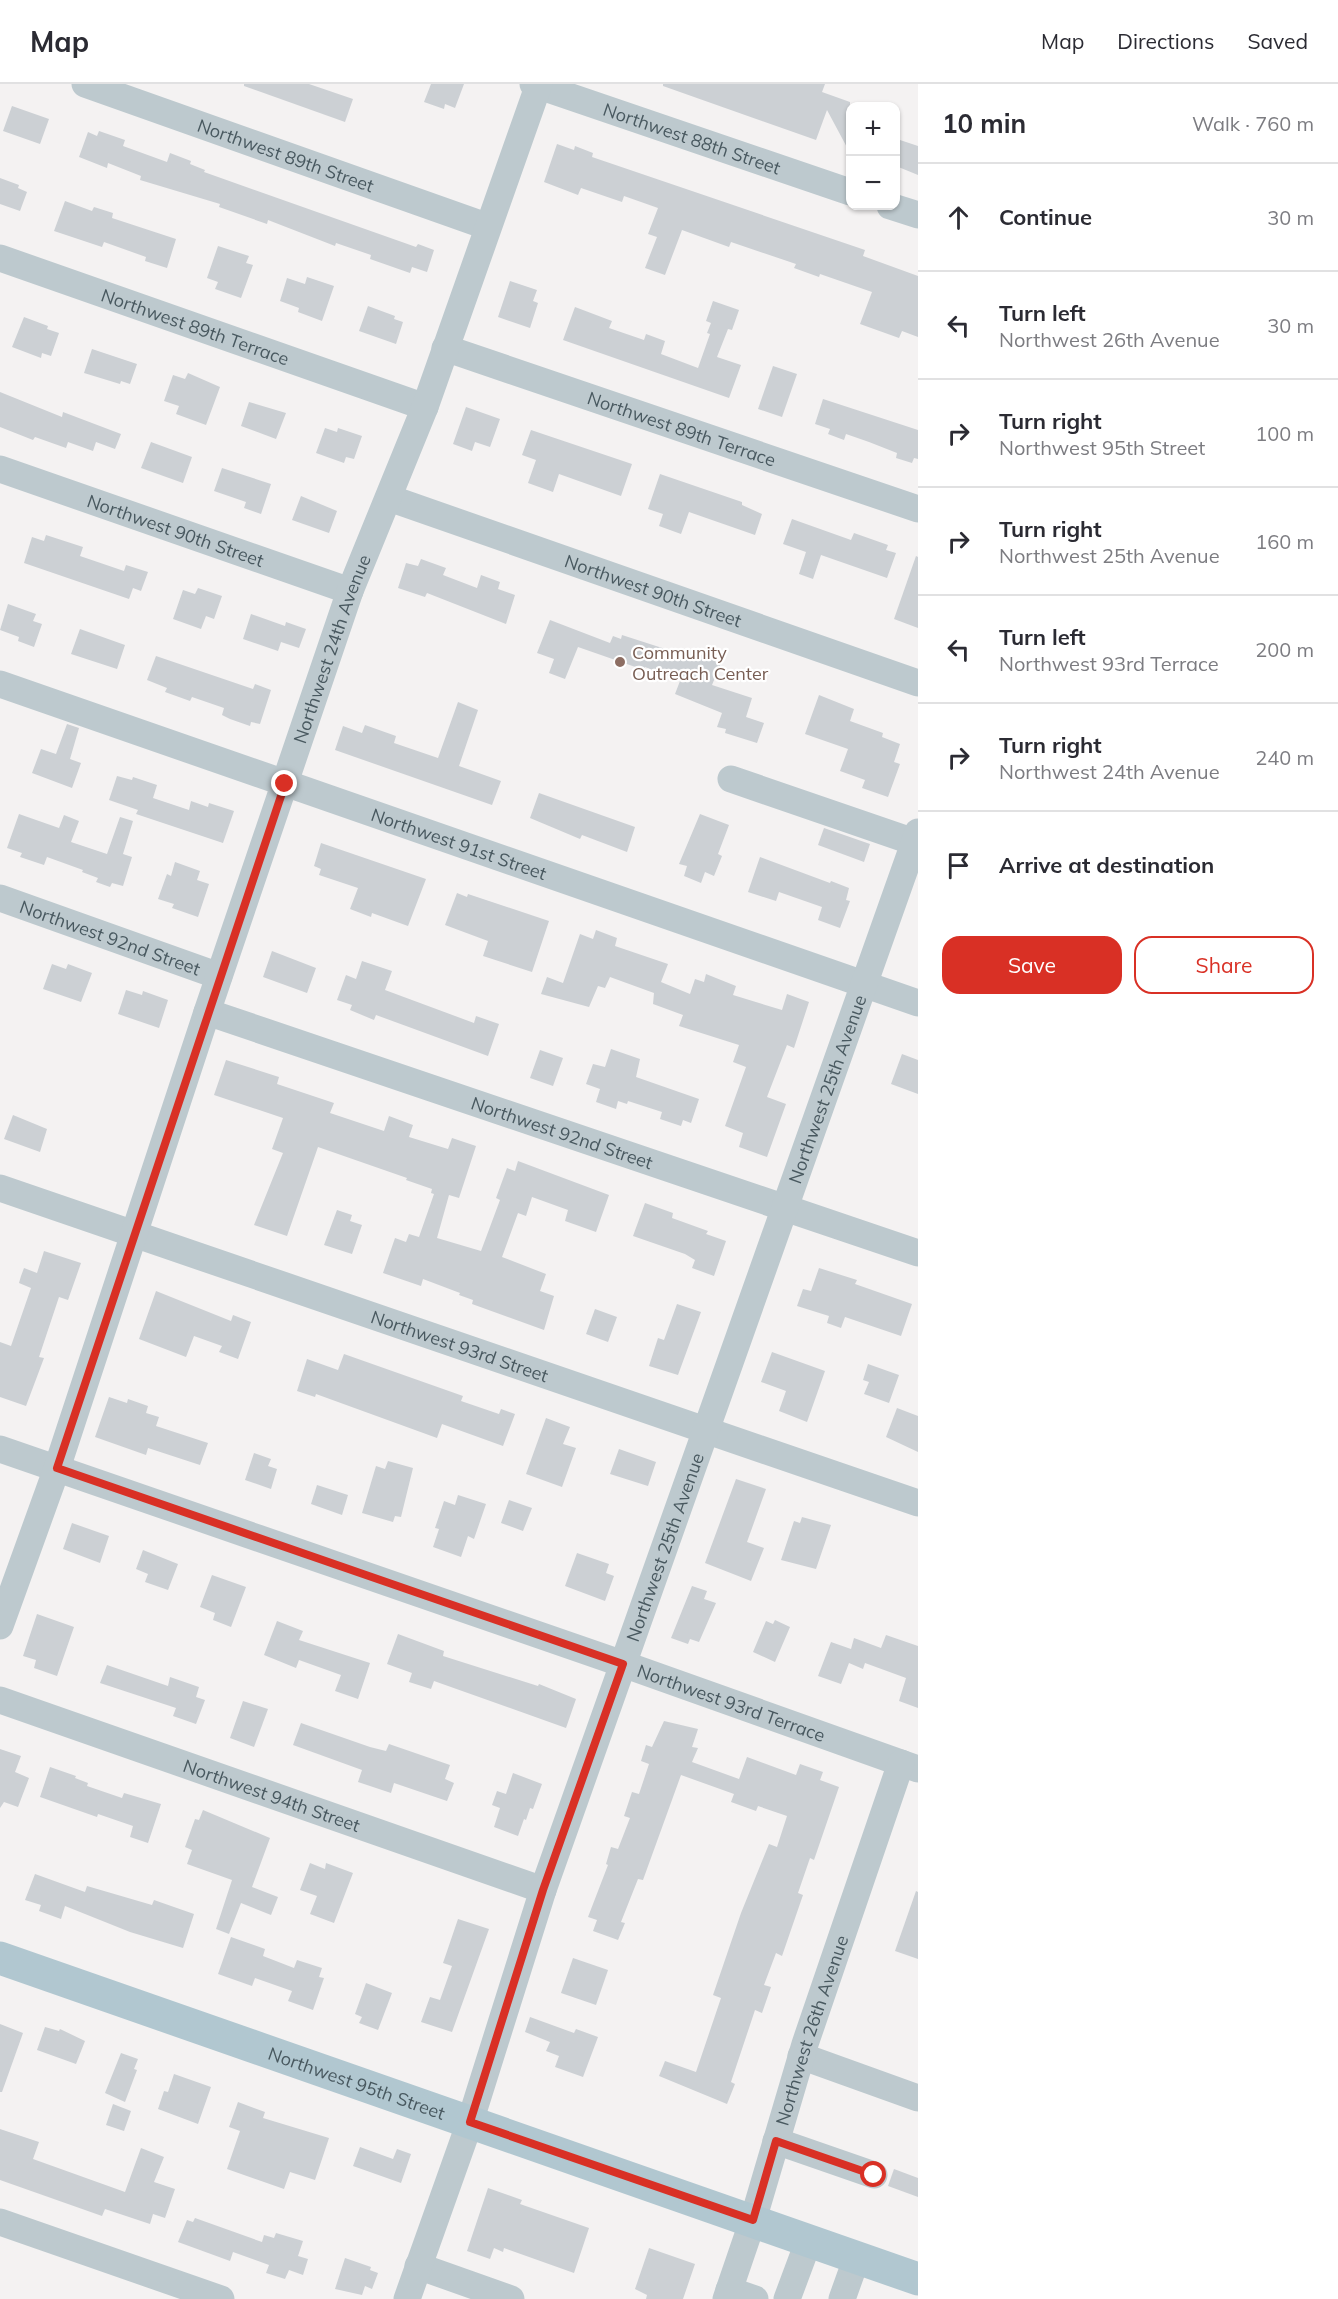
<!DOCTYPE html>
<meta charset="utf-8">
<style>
:root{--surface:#fff;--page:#f2f2f3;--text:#2b2b33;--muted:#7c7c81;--line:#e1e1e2;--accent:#d93025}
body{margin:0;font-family:Mulish,sans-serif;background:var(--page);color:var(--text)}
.controls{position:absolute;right:18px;top:18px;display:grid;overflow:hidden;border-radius:12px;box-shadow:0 2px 4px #0004}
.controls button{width:54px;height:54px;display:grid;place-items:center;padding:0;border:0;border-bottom:2px solid var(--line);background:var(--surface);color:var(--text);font:30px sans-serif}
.stop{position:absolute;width:18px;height:18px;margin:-14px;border:4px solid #d93025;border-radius:50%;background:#fff}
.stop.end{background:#d93025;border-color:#fff;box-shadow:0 2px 6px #0008}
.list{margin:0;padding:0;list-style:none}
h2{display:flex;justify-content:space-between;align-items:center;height:78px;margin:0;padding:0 24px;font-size:26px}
h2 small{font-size:20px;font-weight:400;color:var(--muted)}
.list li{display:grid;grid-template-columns:39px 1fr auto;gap:18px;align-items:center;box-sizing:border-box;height:108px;padding:0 24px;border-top:2px solid var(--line)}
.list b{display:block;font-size:22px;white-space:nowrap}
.list p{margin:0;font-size:20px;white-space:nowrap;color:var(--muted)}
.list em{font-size:20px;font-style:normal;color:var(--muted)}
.actions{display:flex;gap:12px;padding:18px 24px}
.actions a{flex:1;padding:14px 0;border:2px solid var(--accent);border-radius:18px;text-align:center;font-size:21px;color:var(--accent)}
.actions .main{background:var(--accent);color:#fff}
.icon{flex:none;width:33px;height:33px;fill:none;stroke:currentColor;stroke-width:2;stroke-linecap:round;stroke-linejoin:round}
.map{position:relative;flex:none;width:918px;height:2215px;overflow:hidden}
header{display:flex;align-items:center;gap:36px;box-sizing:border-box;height:84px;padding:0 30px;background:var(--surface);border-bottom:2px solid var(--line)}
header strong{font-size:28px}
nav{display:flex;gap:33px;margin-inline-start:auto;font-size:21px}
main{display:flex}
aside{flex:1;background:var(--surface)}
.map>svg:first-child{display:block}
</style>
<header>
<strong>Map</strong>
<nav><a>Map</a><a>Directions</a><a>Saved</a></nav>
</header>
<main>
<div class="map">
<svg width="918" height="2215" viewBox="0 0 918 2215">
<rect width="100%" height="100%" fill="#f4f2f2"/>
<g fill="#ccd0d4">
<path d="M244,0H309L353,15L345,38L244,2Z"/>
<path d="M431,0H464L455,24L445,20L444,25L424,18Z"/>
<path d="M663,0H825L822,8L850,18V69L827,26L816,56L663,2Z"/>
<path d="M12,22L49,35L40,60L3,47Z"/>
<path d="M99,47L125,56L123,62L167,78L170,69L191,77L190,80L205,86L204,88L416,163L418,160L434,166L427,188L412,183L410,189L370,175L371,171L336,159L335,162L268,136L267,140L219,123L220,120L140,96L141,92L108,79L107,84L79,73L88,48L97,52Z"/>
<path d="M900,56L918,62V91L896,82V69Z"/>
<path d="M557,60L574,66L575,62L593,69L592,73L865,166L863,172L918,192V253L902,247L899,254L860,240L872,208L820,190L819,193L794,184L796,180L731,158L729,163L682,146L665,191L645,184L657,153L648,150L658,124L624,112L622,118L581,104L578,111L544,98Z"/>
<path d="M0,94L19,101L18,104L27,108L20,127L0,120Z"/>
<path d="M65,117L92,127L94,123L113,129L112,134L176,155L167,184L145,177L146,173L104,158L102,163L54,147Z"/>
<path d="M218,162L249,172L246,179L253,181L241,214L215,205L218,198L207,194Z"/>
<path d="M307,193L334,202L322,237L298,228L299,224L280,217L287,194L305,200Z"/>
<path d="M510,197L537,206L533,217L538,219L530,244L498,233Z"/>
<path d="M713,217L739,226L732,246L728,245L717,273L741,281L729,314L563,256L575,223L612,237L609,244L644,256L646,250L665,257L661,270L698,284L710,250L707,249L711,239L706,237Z"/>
<path d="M368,222L395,232L394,235L403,238L396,260L359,247Z"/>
<path d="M24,233L48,242L47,245L59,249L51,272L42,269L41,274L12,263Z"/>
<path d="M92,265L137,280L130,300L121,297L120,300L84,289Z"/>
<path d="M773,282L797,290L782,333L758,325Z"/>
<path d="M188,289L220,303L206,341L176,330L179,322L164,317L173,291L185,295Z"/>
<path d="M0,308L62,333L63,328L121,350L115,365L96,358L93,367L68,358L66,364L35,353L33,356L0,343Z"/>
<path d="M823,315L918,346V375L914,374L912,379L896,374L897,369L869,358L846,350L844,356L828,350L830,345L815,340Z"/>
<path d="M249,318L286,329L276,355L241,342Z"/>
<path d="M466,323L500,335L490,363L475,358L472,367L453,360Z"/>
<path d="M325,344L337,348L338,344L362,352L354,375L346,373L344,379L316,369Z"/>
<path d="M531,346L632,380L621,412L559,390L553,408L528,399L536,376L522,371Z"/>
<path d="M151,358L192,373L183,399L141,384Z"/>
<path d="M222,384L271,400L261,430L244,424L246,418L214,407Z"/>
<path d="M660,390L742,418V421L762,430L755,451L689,428L681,450L659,442L663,430L648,425Z"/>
<path d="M301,412L337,427L329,449L292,436Z"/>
<path d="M792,435L851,456L854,449L888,461L886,466L896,469L887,494L821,471L813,495L799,490L806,468L783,460Z"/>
<path d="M46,451L83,463L80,472L124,487L126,481L148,488L141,507L133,504L129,515L24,479L32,453L44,457Z"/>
<path d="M916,472L918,473V544L894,535Z"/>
<path d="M421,475L446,484L443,491L477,504L481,491L500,498L498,505L515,511L506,540L427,509L425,513L398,504L406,479L418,482Z"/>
<path d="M198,504L222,512L214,535L206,532L201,545L173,535L183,506L195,510Z"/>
<path d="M8,520L36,530L33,537L42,540L34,563L18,557L19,553L0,546Z"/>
<path d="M251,530L285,542L286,538L306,545L299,564L281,558L278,567L243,555Z"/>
<path d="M550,536L610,559L613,552L621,555L622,551L687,572L690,566L721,579L712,601L752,614L746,633L764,639L757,659L725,649L726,645L717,643L722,629L675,610L680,597L645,583L644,586L578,563L565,595L549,589L554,575L537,569Z"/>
<path d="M80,545L125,561L117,585L71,570Z"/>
<path d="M156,572L253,605L255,600L271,606L260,640L251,638L250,642L230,635L222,631L224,624L192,613L190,617L165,608L167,604L147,596Z"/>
<path d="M819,611L854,625L850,637L883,649L882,653L900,660L894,678L900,680L888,713L862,704L865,696L840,687L848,665L805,650Z"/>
<path d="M458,618L478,626L459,682L501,697L492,721L335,666L343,642L362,649L365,641L396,652L394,659L438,674Z"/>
<path d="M67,640L79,644L70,675L81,679L72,704L32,689L41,665L56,670Z"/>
<path d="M117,692L132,696L133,693L157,701L153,714L189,726L191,717L208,723L209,719L234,727L223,759L136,730L138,726L109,716Z"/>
<path d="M539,709L635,743L627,768L582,751L580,755L530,734Z"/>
<path d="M19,730L59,744L64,731L79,737L71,758L107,770L120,733L133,737L123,770L132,773L123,802L112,799L110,803L96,798L98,794L82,788L83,786L47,773L44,781L20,773L22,769L7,764Z"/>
<path d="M700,730L729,741L718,770L722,772L714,792L705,788L701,799L684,792L687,782L679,780Z"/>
<path d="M824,744L870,760L864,778L818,761Z"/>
<path d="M321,759L426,795L408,842L372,829L371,833L350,825L358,804L319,791L321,785L314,782Z"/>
<path d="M760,773L830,799L831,797L849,804L846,816L850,817L840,844L818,836L822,823L779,808L776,817L748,808Z"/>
<path d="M175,778L200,787L197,796L209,800L198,833L172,824L174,820L158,815L167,790L171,792Z"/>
<path d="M457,809L467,813L468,810L549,837L532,888L483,872L488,857L445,841Z"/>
<path d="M596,846L617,854L615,862L668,880L661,898L690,910L695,895L704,898L706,890L736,902L733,911L782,926L787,910L809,918L794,964L787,961L767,1013L786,1020L767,1073L739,1063L743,1049L725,1042L746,983L733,978L739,961L679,942L683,931L653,920L654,909L610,893L605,904L598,902L589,923L541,910L547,893L563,899L580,850L593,855Z"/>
<path d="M272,867L316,884L307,909L263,893Z"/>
<path d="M362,877L392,887L385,906L474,939L476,932L499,940L488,972L376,931L374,936L350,926L352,921L337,916L346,891L356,895Z"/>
<path d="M52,880L66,885L68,880L92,889L81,918L43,905Z"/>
<path d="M126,906L142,911L143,907L168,916L159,944L118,930Z"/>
<path d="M611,965L640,975L636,993L699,1015L691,1039L683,1036L681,1042L660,1035L662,1028L628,1017L627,1020L618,1017L616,1025L596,1018L600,1005L586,1000L593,980L605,983Z"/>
<path d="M540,966L563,974L553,1002L530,994Z"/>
<path d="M902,970L918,976V1010L891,1000Z"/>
<path d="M226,976L279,993L277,1000L334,1019L330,1029L384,1047L389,1032L413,1041L409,1053L448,1065L452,1054L476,1062L459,1114L449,1111L437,1154L481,1167L500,1116L496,1114L507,1084L515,1087L518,1077L609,1111L596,1148L565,1137L568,1126L532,1113L526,1132L518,1129L502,1173L546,1190L540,1207L554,1212L544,1246L472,1220L473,1216L459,1211L460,1209L423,1195L421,1202L383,1189L395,1154L406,1158L409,1150L419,1153L434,1110L431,1109L432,1105L406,1096L407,1094L318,1063L287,1152L254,1141L283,1069L272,1065L283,1034L214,1011Z"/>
<path d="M13,1031L47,1045L40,1068L4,1055Z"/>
<path d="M645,1119L673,1129L672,1134L708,1147L706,1150L726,1157L714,1192L692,1184L695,1176L685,1170L633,1152Z"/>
<path d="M337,1126L352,1131L350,1137L362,1141L352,1170L324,1161Z"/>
<path d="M44,1167L81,1179L68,1216L59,1213L39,1273L44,1274L26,1322L0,1313V1258L11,1262L31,1204L19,1199L21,1192L24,1184L37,1189Z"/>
<path d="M819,1184L857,1196L855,1200L912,1220L901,1252L845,1233L841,1244L827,1239L829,1232L797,1222L803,1205L811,1207Z"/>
<path d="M156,1207L231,1237L233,1231L251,1238L238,1275L219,1268L222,1262L194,1252L186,1273L139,1255Z"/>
<path d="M677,1220L701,1228L678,1291L649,1282L658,1254L664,1256Z"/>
<path d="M595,1225L617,1233L608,1258L586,1250Z"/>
<path d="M772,1268L825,1287L807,1338L779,1327L786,1307L761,1298Z"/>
<path d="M344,1270L463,1312L461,1317L499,1330L501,1325L515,1330L503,1362L442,1340L437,1354L316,1310L315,1313L297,1307L307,1275L338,1286Z"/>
<path d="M868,1280L899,1291L889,1319L864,1310L869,1298L863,1296Z"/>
<path d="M109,1313L127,1319L128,1315L148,1322L146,1329L159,1333L156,1342L208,1359L200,1381L148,1364L146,1371L95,1353Z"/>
<path d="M897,1324L918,1332V1368L886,1353Z"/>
<path d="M546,1334L570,1343L563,1360L576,1364L562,1403L526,1390Z"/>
<path d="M619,1365L656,1378L648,1402L610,1390Z"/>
<path d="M254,1369L271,1375L268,1382L277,1385L271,1405L245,1396Z"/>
<path d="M388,1377L413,1384L401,1433L395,1432L393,1438L362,1429L376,1382L385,1385Z"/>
<path d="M736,1395L766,1405L747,1458L764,1464L751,1497L705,1479Z"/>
<path d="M317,1401L348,1411L342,1431L311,1420Z"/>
<path d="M458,1411L486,1420L474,1455L468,1452L461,1473L433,1463L439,1445L435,1444L444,1417L455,1421Z"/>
<path d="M509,1416L532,1424L523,1447L501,1439Z"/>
<path d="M802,1433L831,1441L816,1485L781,1476L794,1437L800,1439Z"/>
<path d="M72,1439L109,1452L100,1479L63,1465Z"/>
<path d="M143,1466L178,1480L168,1506L145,1498L148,1490L136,1485Z"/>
<path d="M577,1469L609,1480L606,1489L614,1492L605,1517L565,1502Z"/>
<path d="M212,1491L246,1503L231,1543L213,1536L215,1529L200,1523Z"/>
<path d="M692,1502L707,1507L704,1515L716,1519L699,1558L690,1555L688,1560L671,1554Z"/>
<path d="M37,1530L74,1543L57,1592L34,1584L36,1576L23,1572Z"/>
<path d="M775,1536L790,1543L775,1578L753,1568L766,1537L773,1540Z"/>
<path d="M277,1537L303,1547L299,1556L370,1579L358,1615L335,1607L341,1591L299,1576L296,1584L264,1571Z"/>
<path d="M398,1550L444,1567L443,1572L538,1602L539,1600L576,1615L566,1644L434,1597L431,1605L409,1598L412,1589L387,1580Z"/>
<path d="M886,1551L918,1562V1624L899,1617L906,1594L865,1579L863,1585L849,1579L841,1600L818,1592L831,1558L851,1565L854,1554L881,1564Z"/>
<path d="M107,1581L168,1602L170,1593L199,1603L196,1613L205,1616L196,1640L173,1632L176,1624L100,1599Z"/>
<path d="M243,1617L268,1625L254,1663L230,1654Z"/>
<path d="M664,1637L698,1645L692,1663L698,1664L692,1678L739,1695L747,1673L796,1691L800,1680L823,1688L820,1696L839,1703L814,1776L810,1774L798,1809L803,1811L782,1872L776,1869L764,1901L771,1903L762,1929L755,1926L731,1998L735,2000L727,2020L659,1992L665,1977L696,1988L721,1914L713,1911L741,1829L769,1760L777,1763L787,1732L758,1722L756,1727L731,1718L734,1710L681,1691L643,1796L638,1795L621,1838L625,1839L618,1856L593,1847L597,1836L588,1833L608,1781L606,1780L611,1763L618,1765L630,1734L624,1732L632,1708L639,1710L649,1680L641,1677L646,1661L652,1663Z"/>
<path d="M301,1639L370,1663L386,1667L389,1660L450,1681L445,1695L454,1699L447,1717L394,1699L391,1709L358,1698L362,1686L293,1661Z"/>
<path d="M0,1665L21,1672L15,1688L29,1694L18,1723L4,1718L0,1724Z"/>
<path d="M50,1683L76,1692L75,1694L88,1699L87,1702L122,1714L124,1709L161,1720L148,1759L130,1753L133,1742L98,1730L97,1733L40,1713Z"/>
<path d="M513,1689L542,1700L533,1725L530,1724L526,1736L524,1735L518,1752L494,1743L500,1724L492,1721L497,1707L506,1710Z"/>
<path d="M203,1726L270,1754L252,1803L278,1813L271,1831L241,1819L229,1850L216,1845L232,1796L187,1780L192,1766L185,1763L195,1735L199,1736Z"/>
<path d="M310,1779L325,1785L326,1779L353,1789L334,1839L310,1830L317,1812L300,1806Z"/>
<path d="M35,1790L85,1808L87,1802L152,1821L154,1816L194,1830L183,1864L130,1848L65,1822L61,1835L39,1827L41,1821L25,1816Z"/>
<path d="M916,1807L918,1808V1875L895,1867Z"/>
<path d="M458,1835L489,1845L452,1948L421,1938L430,1913L440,1916L452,1882L443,1879Z"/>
<path d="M231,1853L265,1865L263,1872L294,1884L297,1876L322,1884L319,1893L324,1894L313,1926L288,1917L292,1907L255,1894L252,1902L218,1890Z"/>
<path d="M573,1874L608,1886L596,1921L561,1909Z"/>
<path d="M366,1899L392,1909L378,1946L359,1939L362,1933L355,1930Z"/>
<path d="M530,1933L574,1949L576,1945L598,1953L583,1993L555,1983L559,1972L546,1967L550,1958L525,1948Z"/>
<path d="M0,1940L23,1949L2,2008H0Z"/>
<path d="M45,1943L59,1947L60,1945L85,1957L76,1980L37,1966Z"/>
<path d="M121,1969L138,1975L134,1985L137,1986L125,2018L105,2009Z"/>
<path d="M174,1990L211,2003L198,2040L158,2025L164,2007L168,2008Z"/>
<path d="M238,2018L265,2028L263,2034L329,2054L315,2096L290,2088L284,2105L227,2085L240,2047L229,2043Z"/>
<path d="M113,2020L131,2027L124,2047L106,2041Z"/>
<path d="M0,2045L39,2058L33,2075L125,2108L141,2064L164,2073L154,2098L175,2105L165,2134L153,2130L150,2140L105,2125L102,2132L0,2096Z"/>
<path d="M360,2063L393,2075L397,2065L411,2070L401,2099L353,2082Z"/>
<path d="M894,2085L918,2094V2113L888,2102Z"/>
<path d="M488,2104L522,2116L520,2120L589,2144L574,2189L504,2164L503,2168L494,2164L490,2175L467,2167Z"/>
<path d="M195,2134L262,2158L264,2151L274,2154L276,2149L303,2157L298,2172L308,2175L303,2191L289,2186L285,2195L266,2189L269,2181L233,2168L230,2177L178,2158L187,2136L193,2138Z"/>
<path d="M649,2164L695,2180L683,2215H646L647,2211L635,2205Z"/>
<path d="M345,2174L371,2183L370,2186L378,2189L372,2205L365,2202L362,2211L335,2205Z"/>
</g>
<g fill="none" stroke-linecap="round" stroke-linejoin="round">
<g stroke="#bdc9ce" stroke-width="27">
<path id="s1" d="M85,0L486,142"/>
<path id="s2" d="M533,0L850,108"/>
<path d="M890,122L918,131"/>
<path id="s3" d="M0,174L425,323"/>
<path id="s4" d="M445,264L918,425"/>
<path id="s5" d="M0,385L350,507"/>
<path id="s6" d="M389,414L918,599"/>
<path id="s7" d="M0,600L918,919"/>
<path d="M731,695L914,758"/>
<path id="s8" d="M0,814L219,892"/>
<path id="s9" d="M207,928L918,1169"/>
<path id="s10" d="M0,1104L918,1419"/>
<path id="s11" d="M0,1365L623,1580L918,1685"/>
<path id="s12" d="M0,1542L57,1384L207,928L350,507L425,323L539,0"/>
<path id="s13" d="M0,1616L543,1806"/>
<path d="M801,1972L918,2014"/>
<path d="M776,2057L874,2091"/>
<path d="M0,2138L221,2215"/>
<path d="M418,2182L511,2215"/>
<path d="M729,2206L755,2215"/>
<path id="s14" d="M407,2215L470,2038L543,1806L918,748"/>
<path id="s15" d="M726,2215L753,2136L805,1960L901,1679"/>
<path d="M787,2215L809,2156"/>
<path d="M842,2215L857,2173"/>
</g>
<path stroke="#b1c7d0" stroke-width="33" id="s16" d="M0,1874L918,2195"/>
</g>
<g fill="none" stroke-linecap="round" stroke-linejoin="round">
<path stroke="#d93025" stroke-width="8" d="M285,700L57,1384L623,1580L543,1806L470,2038L753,2136L776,2057L874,2091"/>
</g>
<circle fill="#8d6e63" stroke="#fff" stroke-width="2" cx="620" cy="578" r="6"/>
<g text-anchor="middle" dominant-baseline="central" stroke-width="4.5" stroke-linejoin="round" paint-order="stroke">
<g font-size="18" fill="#495960" stroke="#fff">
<text stroke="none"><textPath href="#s2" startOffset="168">Northwest 88th Street</textPath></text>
<text stroke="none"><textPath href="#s1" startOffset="213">Northwest 89th Street</textPath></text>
<text stroke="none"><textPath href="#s3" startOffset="207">Northwest 89th Terrace</textPath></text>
<text stroke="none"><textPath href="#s4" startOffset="250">Northwest 89th Terrace</textPath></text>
<text stroke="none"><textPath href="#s5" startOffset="186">Northwest 90th Street</textPath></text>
<text stroke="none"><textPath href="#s6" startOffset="280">Northwest 90th Street</textPath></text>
<text stroke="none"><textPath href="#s12" startOffset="1032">Northwest 24th Avenue</textPath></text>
<text stroke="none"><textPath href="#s7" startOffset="486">Northwest 91st Street</textPath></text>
<text stroke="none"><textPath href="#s8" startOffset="117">Northwest 92nd Street</textPath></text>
<text stroke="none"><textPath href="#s14" startOffset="1281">Northwest 25th Avenue</textPath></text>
<text stroke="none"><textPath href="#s9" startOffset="375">Northwest 92nd Street</textPath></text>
<text stroke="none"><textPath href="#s10" startOffset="486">Northwest 93rd Street</textPath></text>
<text stroke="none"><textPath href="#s14" startOffset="795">Northwest 25th Avenue</textPath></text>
<text stroke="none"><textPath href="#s11" startOffset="774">Northwest 93rd Terrace</textPath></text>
<text stroke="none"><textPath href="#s13" startOffset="288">Northwest 94th Street</textPath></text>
<text stroke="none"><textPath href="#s15" startOffset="282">Northwest 26th Avenue</textPath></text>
<text stroke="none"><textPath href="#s16" startOffset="378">Northwest 95th Street</textPath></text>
</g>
<g font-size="18" fill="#785e54" stroke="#fff" text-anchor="start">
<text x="632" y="568">Community<tspan x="632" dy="21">Outreach Center</tspan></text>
</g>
</g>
</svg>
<div class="controls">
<button>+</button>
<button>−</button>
</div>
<div class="stop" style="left:874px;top:2091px"></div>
<div class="stop end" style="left:285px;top:700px"></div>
</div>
<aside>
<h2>10 min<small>Walk · 760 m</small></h2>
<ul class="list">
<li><svg class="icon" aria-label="ahead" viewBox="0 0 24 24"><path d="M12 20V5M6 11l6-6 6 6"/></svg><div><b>Continue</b></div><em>30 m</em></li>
<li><svg class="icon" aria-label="left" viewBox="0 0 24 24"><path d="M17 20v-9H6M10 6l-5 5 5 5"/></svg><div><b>Turn left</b><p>Northwest 26th Avenue</p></div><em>30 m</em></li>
<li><svg class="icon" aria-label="right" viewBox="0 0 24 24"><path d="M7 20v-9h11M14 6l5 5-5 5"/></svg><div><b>Turn right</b><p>Northwest 95th Street</p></div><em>100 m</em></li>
<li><svg class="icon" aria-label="right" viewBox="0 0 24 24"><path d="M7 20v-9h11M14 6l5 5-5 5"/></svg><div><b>Turn right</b><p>Northwest 25th Avenue</p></div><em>160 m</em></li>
<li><svg class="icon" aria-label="left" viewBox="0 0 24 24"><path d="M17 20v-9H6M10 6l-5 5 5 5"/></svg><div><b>Turn left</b><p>Northwest 93rd Terrace</p></div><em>200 m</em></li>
<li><svg class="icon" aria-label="right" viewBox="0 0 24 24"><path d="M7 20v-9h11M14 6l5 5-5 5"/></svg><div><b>Turn right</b><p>Northwest 24th Avenue</p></div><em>240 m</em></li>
<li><svg class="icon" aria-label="arrive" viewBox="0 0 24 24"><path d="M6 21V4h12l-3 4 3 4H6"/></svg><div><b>Arrive at destination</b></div></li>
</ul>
<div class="actions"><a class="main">Save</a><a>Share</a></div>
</aside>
</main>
